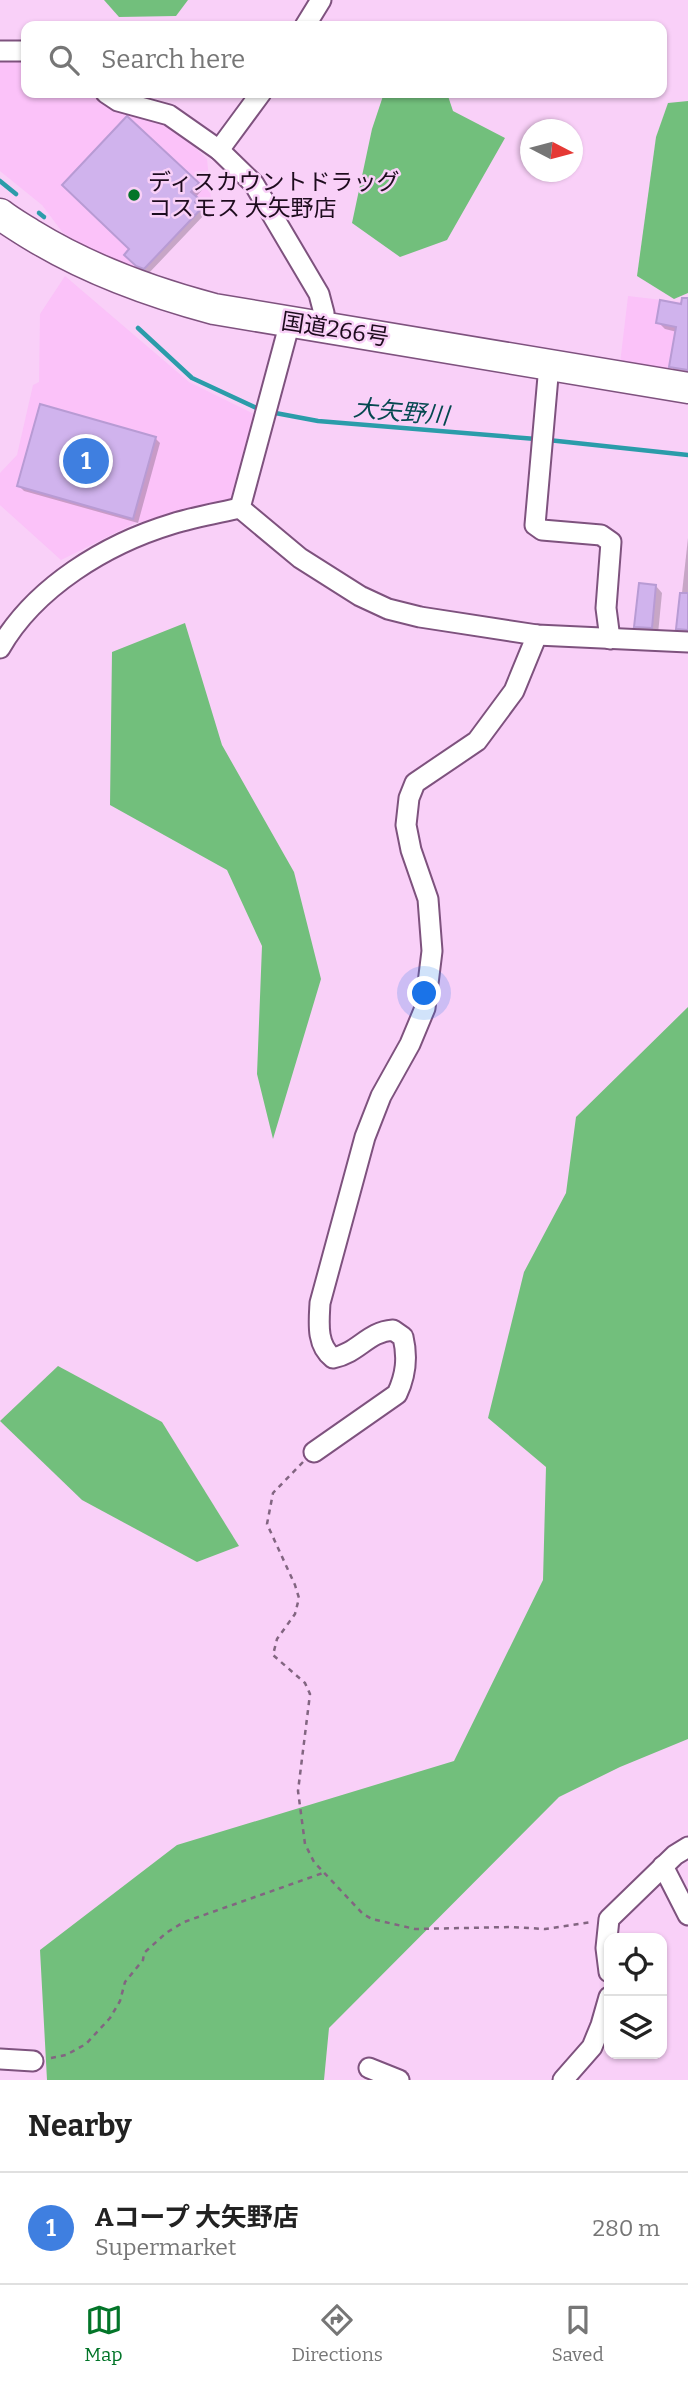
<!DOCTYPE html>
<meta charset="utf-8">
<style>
:root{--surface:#fff;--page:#f6f6f6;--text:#222;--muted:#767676;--line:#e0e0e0;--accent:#037529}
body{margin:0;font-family:Bitter,"Noto Sans JP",serif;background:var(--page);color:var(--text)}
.controls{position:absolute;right:21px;bottom:21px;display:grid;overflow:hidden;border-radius:14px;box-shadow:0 2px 5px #0004}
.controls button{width:63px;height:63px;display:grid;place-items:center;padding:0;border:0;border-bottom:2px solid var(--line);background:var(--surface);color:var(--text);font:35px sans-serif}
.compass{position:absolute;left:520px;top:119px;width:63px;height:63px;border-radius:50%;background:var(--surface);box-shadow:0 2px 5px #0004;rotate:96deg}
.you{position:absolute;left:425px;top:994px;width:24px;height:24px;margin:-18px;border:5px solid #fff;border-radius:50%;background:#1a73e8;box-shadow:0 0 0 10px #1a73e833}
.badge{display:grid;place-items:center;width:46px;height:46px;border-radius:50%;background:var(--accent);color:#fff;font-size:23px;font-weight:700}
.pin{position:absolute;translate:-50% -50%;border:4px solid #fff;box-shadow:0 2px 7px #0006}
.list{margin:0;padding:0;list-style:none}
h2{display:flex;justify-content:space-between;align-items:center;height:91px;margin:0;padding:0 28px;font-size:30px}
h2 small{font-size:23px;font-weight:400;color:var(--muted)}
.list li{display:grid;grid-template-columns:46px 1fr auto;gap:21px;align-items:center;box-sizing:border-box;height:112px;padding:0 28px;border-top:2px solid var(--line)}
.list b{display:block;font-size:26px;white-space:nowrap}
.list p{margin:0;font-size:23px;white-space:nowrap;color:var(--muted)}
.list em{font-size:23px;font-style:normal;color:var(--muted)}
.icon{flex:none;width:38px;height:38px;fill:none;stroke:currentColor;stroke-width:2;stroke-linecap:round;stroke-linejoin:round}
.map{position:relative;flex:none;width:688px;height:2080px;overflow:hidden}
.search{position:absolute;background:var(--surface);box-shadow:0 2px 5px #0004;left:21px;right:21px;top:21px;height:77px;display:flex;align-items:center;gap:18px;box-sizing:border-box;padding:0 24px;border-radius:14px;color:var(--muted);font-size:26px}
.sheet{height:203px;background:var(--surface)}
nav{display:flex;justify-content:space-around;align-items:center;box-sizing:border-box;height:98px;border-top:2px solid var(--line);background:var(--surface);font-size:19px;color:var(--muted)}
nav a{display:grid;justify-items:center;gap:4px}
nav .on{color:var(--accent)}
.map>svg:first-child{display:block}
</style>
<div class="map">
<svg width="688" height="2080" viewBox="0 0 688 2080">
<rect width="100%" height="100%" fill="#f9d0f8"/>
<g fill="#fbc2f9">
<path d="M26,56V93H97L168,122L207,159L211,199L141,272L103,257L63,233L42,205L0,171V57Z"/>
<path d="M65,276L189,382L254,414L242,482L239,493L231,502L221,509L135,523L61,560L0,505V473L17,455L33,385L39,382L40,314Z"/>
<path d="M628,296L688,303V375L620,363Z"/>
</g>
<g fill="#72bf7c">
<path d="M104,0H188L176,16L119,17Z"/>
<path d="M384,93H447L453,111L505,138L447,240L400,257L352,223L372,129Z"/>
<path d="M688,101V293L674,299L637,276L656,137L668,103Z"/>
<path d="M185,623L222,745L294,872L321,979L273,1139L257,1074L262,946L227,870L110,805L112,652Z"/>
<path d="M688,1007V1739L620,1767L559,1797L329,2028L324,2080H47L40,1950L177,1845L454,1761L543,1580L546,1467L488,1418L524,1272L566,1193L576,1117Z"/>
<path d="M58,1366L162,1422L239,1546L197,1562L82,1500L0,1421Z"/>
</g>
<g fill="#0003">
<path d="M127,119L203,189L195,198L202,204L198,208L205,214L149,273L143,270L127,255L132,249Z"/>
<path d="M688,308V375L677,373L671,366L677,332L665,329L658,322Z"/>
<path d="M155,438L160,443L138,523L24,491L19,486Z"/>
<path d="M688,538V636L685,635L678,629Z"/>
<path d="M656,586L662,593L658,634L643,633L636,627Z"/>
</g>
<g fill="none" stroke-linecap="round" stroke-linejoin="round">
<g stroke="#2b9caa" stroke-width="4.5">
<path d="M0,181L16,194"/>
<path d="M39,213L44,217"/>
<path d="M138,328L192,378L261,410"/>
<path d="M270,412L318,421L536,439"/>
<path d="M548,440L688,455"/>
</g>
</g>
<g fill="#d0b3ed" stroke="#b89bd4" stroke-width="2">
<path d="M127,116L199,183L191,192L198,198L195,202L202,208L144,269L136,266L124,255L129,249L62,185Z"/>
<path d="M682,298H688V370L669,367L676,327L656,323L660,300L681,304Z"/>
<path d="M40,404L156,437L133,519L17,486Z"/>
<path d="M639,583L656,585L652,628L634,627Z"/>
<path d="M680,593H688V630L676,629Z"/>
</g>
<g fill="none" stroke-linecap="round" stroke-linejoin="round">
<defs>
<g id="minor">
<path d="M305,26L321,0"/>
<path d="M0,51H26"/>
<path d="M106,93L118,101L169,115L219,150L254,184L319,294L324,313L323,327"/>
<path d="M219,150L261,93"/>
<path d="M549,365L535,525L542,530L601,535L611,542L606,608L610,639"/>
<path d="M240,508L300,558L360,596L388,609L420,617L537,635L688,642"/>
<path d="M240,508L290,322"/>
<path d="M0,648C35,587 106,544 172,524C194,517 218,513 240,508"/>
<path d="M314,1452L397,1394C406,1375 408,1358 403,1337L393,1330C367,1332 360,1352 333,1358C316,1345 319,1322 320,1303L365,1137L381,1096L410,1044L425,1008L432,951L428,899L411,850L406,825L409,798L415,783L477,741L514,691L537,635"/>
<path d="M663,1866L688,1915"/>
<path d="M609,1972L606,1948L609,1919L675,1855L688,1847"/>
<path d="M0,2059L33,2061"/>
<path d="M369,2068L399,2080"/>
<path d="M563,2080L592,2047L601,2025L609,1997"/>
</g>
<path id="highway" d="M0,214C10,222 21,228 32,235C89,270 150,292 214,309L688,388"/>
</defs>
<use href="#minor" stroke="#7e527e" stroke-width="23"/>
<use href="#highway" stroke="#7e527e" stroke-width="33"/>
<g stroke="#826581" stroke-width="2.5" stroke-dasharray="5 5" stroke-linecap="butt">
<path d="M303,1462L273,1493L267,1524L295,1585L299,1598L295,1614L277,1639L273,1655L305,1683L310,1694L298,1791L305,1844L314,1862L363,1914L372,1919L415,1929L511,1927L545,1929L592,1922"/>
<path d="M51,2058L66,2055L86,2044L110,2018L120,2001L125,1982L143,1960L144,1953L166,1933L184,1922L323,1873"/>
</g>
<use href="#minor" stroke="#fff" stroke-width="19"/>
<use href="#highway" stroke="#fff" stroke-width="30"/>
</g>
<circle fill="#037529" stroke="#f9d0f8" stroke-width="2.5" cx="134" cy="195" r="7"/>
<g text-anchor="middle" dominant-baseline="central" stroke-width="5" stroke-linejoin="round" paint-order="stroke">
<g font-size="23" fill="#1e0c1e" stroke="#f9d0f8" text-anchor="start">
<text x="148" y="182">ディスカウントドラッグ<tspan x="148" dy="26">コスモス 大矢野店</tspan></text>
</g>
<g font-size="23" fill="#1e0c1e" stroke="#f9d0f8">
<text transform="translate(335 329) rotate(9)">国道266号</text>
</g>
<g font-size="24" font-style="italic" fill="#054850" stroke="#f9d0f8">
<text transform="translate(401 412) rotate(5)">大矢野川</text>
</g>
</g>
</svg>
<div class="controls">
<button><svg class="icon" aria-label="locate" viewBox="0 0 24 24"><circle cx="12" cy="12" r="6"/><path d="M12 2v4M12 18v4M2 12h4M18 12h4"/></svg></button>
<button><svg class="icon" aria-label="layers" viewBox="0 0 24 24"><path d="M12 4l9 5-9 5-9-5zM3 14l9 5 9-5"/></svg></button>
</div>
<svg class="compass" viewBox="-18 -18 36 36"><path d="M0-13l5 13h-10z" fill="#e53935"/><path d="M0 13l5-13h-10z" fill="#767676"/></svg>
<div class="you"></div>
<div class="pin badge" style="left:86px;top:461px;background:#3f7fe0">1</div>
<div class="search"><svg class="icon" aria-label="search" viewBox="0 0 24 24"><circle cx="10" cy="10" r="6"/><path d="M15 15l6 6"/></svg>Search here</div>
</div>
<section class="sheet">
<h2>Nearby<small></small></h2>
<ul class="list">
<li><span class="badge" style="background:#3f7fe0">1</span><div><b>Aコープ 大矢野店</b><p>Supermarket</p></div><em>280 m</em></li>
</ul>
</section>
<nav>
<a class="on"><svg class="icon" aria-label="map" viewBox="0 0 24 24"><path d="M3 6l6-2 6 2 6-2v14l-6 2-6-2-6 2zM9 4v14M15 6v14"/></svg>Map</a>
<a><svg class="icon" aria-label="directions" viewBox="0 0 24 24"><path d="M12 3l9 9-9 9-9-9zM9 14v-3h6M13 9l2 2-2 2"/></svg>Directions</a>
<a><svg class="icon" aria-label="saved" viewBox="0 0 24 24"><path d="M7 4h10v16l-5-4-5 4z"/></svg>Saved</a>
</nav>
